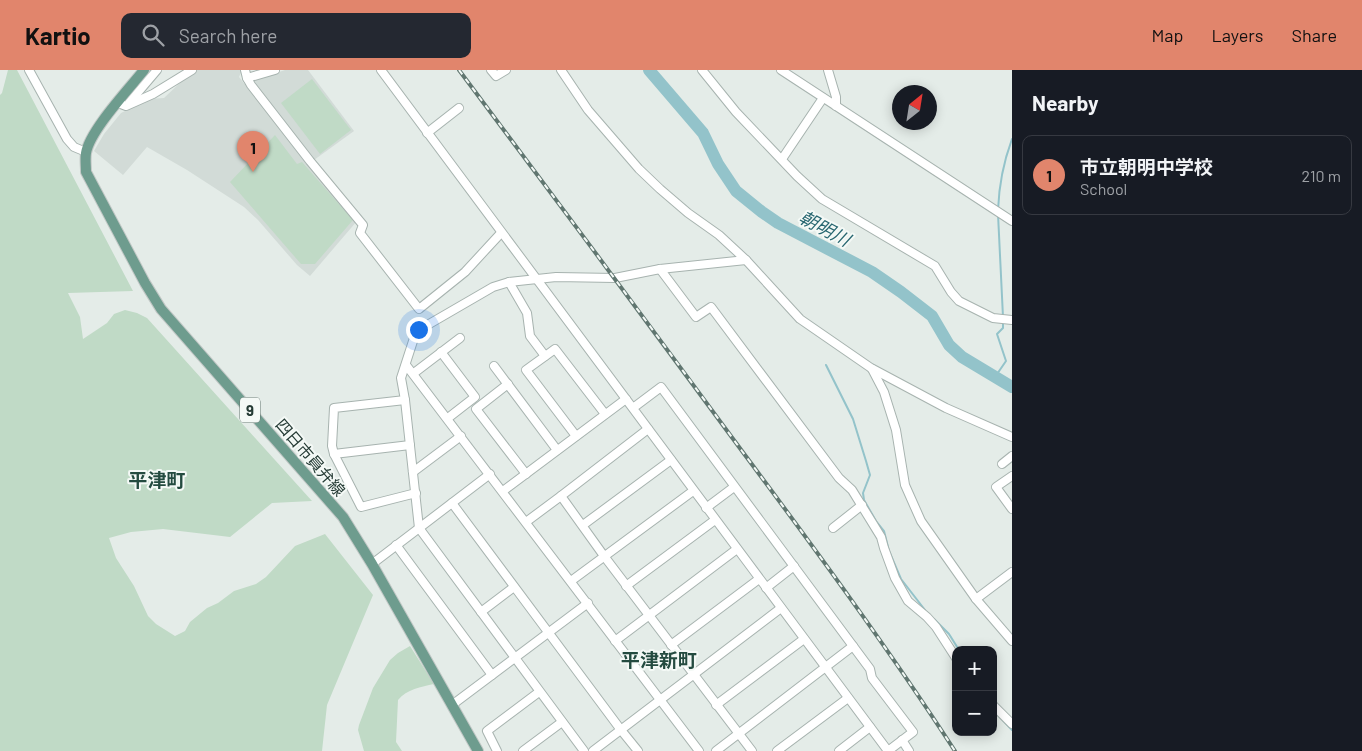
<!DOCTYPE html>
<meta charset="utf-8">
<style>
:root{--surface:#171b24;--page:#242831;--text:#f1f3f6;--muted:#9ea1a6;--line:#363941;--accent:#e1856c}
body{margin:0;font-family:Barlow,"Noto Sans JP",sans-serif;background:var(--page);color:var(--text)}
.controls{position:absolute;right:15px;bottom:15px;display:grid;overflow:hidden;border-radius:10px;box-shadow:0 2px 12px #0003}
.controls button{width:45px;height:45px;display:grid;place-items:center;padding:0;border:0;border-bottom:1px solid var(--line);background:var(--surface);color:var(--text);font:25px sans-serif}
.compass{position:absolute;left:892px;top:15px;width:45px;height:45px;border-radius:50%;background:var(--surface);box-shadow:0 2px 12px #0003;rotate:30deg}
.you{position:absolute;left:418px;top:259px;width:18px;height:18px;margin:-12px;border:4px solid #fff;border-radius:50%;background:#1a73e8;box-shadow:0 0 0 8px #1a73e833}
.badge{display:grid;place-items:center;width:32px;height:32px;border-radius:50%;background:var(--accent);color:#111;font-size:16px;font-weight:700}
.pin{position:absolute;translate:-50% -41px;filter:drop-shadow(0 1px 2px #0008)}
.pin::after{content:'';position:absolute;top:26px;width:18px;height:15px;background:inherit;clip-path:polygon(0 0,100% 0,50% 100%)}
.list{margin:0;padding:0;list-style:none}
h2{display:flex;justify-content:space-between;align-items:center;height:65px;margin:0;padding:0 20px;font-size:21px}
h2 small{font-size:16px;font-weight:400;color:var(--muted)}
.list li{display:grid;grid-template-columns:32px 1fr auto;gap:15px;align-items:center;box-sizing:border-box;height:80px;margin:0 10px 10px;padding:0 10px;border:1px solid var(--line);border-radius:10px}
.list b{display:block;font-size:19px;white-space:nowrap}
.list p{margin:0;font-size:16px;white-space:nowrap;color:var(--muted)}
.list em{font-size:16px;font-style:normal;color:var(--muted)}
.icon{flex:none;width:28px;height:28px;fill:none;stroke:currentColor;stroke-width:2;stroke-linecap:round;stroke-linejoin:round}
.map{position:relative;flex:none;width:1012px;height:681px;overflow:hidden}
header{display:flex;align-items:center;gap:30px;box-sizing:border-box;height:70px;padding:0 25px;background:var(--accent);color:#111}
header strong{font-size:24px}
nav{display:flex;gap:28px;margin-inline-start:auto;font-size:18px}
.search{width:350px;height:45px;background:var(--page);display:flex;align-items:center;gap:12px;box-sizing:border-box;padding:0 18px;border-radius:10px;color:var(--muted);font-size:19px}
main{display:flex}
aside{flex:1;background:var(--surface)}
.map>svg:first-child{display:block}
</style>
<header>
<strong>Kartio</strong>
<div class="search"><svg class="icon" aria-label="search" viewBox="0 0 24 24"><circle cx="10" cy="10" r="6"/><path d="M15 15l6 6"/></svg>Search here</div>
<nav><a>Map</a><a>Layers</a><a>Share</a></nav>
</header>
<main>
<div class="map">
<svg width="1012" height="681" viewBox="0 0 1012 681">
<rect width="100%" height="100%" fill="#e4ece8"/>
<g fill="#d2dbd7">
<path d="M197,0H242L239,7L319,108L357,151L310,206L297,195L258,150L244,137L187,100L147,77L123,105L94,81L104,64L121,43L149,29L164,28L185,8Z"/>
<path d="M285,0H308L354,61L314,90L255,14V10Z"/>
</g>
<g fill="#c0dac6">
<path d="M8,0H17L133,221L68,223L80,247L83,269L107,253L114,244L125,240L137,243L147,248L312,431L272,433L230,467L163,459L131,462L109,468L116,488L134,516L148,546L156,554L175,566L185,561L190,552L207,538L218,533L234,521L256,514L266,507L295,476L325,464L373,525L327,635L322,681H0V25L2,23Z"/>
<path d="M312,9L351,60L320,84L281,33Z"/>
<path d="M275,65L297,94L302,92L353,150L315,194H301L230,112Z"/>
<path d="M410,576L434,614C421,617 407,619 398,630L396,672L402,681H364L358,660L359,655L373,618L390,590L398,583Z"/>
</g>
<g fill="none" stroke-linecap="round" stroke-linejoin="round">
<g stroke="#93c3ca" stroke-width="2">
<path d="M998,140C999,114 1003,93 1012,69"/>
<path d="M998,144L1003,247"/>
<path d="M826,295L853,349L866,391L870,405L863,423L864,430L876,451L884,461L889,481L901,509L925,540"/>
<path d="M995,307L1006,291L997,264L1003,258V252"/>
<path d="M934,549L949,564L959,580"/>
<path d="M998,645L1012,660"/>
</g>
<path stroke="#93c3ca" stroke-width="12" d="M649,0L703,63L718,94L736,121L762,142L778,153L872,202L901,222L932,246L949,275L962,287L1012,317"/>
<defs>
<g id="minor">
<path d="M29,0L67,69L74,77L86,82"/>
<path d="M245,0L247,8L275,0"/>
<path d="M381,0L888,681L913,662L872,608L870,599L661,317L633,338"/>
<path d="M491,0L496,6L506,0"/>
<path d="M561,0L588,40L639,99L660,119L688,143L719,165L746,190L800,249L871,298L946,338L1012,367"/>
<path d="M702,0L736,42L797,106L822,129L935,196L951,222L959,231L993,248L1012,250"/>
<path d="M781,0L1012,151"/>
<path d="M828,0L836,27V36"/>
<path d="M247,8L251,15L310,91L363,155L360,163L419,239L465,202L501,163"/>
<path d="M118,33L126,36L153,24L192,0"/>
<path d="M129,33L157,0"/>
<path d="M427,63L459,38"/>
<path d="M782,89L823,28"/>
<path d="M660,199L696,247L711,237L839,408L852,420L881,467L884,478L895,508L908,531L927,547L936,557L956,588"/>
<path d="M509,212L527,243L530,266L545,286"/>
<path d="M441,282L475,327L448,348"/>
<path d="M406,295L699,681"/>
<path d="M494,296L557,380"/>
<path d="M872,299L884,322L896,360L905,415L921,451L976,529L1012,571"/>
<path d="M414,303L460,268"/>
<path d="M508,314L476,339L526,404"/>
<path d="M405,330L334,338L332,376L334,384L361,437L416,423"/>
<path d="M648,359L561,426L604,486L752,681"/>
<path d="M576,366L526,300L555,279L605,344"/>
<path d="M334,384L410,375"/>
<path d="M1002,394L1012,386"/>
<path d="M413,402L461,366"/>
<path d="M1012,406L996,417L1012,439"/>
<path d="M503,421L626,329"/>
<path d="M452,433L621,660"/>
<path d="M706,438L734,417"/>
<path d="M526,452L561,426"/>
<path d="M583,455L671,390"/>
<path d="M833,458L862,435"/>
<path d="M396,475L492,605"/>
<path d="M372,494L490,404"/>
<path d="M571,511L693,421"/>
<path d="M626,516L715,450"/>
<path d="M766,518L794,496"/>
<path d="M976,529L1012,502"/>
<path d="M481,542L514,517"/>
<path d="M615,571L737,479"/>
<path d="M671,575L759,509"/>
<path d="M452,635L588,533"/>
<path d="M716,635L804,569"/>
<path d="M993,635L1012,654"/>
<path d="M621,660L638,681"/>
<path d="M902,670L909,681"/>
<path d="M497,681L487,661L539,622"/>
<path d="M523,681L562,652"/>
<path d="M584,681L419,458L405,330L401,308L414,268L424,257L493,217L509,212L556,207L615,208L660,199L746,190"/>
<path d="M593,681L781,538"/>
<path d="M716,681L853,576"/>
<path d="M777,681L848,628"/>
<path d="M839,681L870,657"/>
</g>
<path id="major" d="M144,0C129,19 90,60 86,83C85,89 86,96 86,102L145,213L161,239L343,447L372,494L478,681"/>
</defs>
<use href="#minor" stroke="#a7b3af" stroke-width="10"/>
<use href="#major" stroke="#c2c8c6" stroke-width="12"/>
<use href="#minor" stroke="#fff" stroke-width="8"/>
<use href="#major" stroke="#6e9c8e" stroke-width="10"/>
<defs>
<path id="rail" d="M459,0C554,127 648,253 742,381C815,479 888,578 955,681"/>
</defs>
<use href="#rail" stroke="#607670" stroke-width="4"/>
<use href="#rail" stroke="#f4f9f6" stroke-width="2" stroke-dasharray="5.5" stroke-linecap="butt"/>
</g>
<g text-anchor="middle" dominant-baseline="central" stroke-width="4" stroke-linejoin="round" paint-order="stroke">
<rect fill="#f4f9f6" stroke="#63746f" stroke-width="1" x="240" y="327.5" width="20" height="25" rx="4"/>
<g font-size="15" font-weight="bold" fill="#253b35">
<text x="250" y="340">9</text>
</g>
<g font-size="16" fill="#253b35" stroke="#f4f9f6">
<text transform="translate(311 387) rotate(49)">四日市員弁線</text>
</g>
<g font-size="18" font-style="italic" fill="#276670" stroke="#f4f9f6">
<text transform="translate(825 158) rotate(28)">朝明川</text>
</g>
<g font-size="19" font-weight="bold" fill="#244b40" stroke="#f4f9f6">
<text x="157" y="409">平津町</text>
<text x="659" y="589">平津新町</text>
</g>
</g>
</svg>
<div class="controls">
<button>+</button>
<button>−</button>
</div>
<svg class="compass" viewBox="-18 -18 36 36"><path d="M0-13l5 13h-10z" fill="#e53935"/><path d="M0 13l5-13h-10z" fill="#9ea1a6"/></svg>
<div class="you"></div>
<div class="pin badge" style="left:253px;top:102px">1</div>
</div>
<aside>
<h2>Nearby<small></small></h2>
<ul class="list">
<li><span class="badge">1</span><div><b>市立朝明中学校</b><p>School</p></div><em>210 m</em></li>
</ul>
</aside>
</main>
